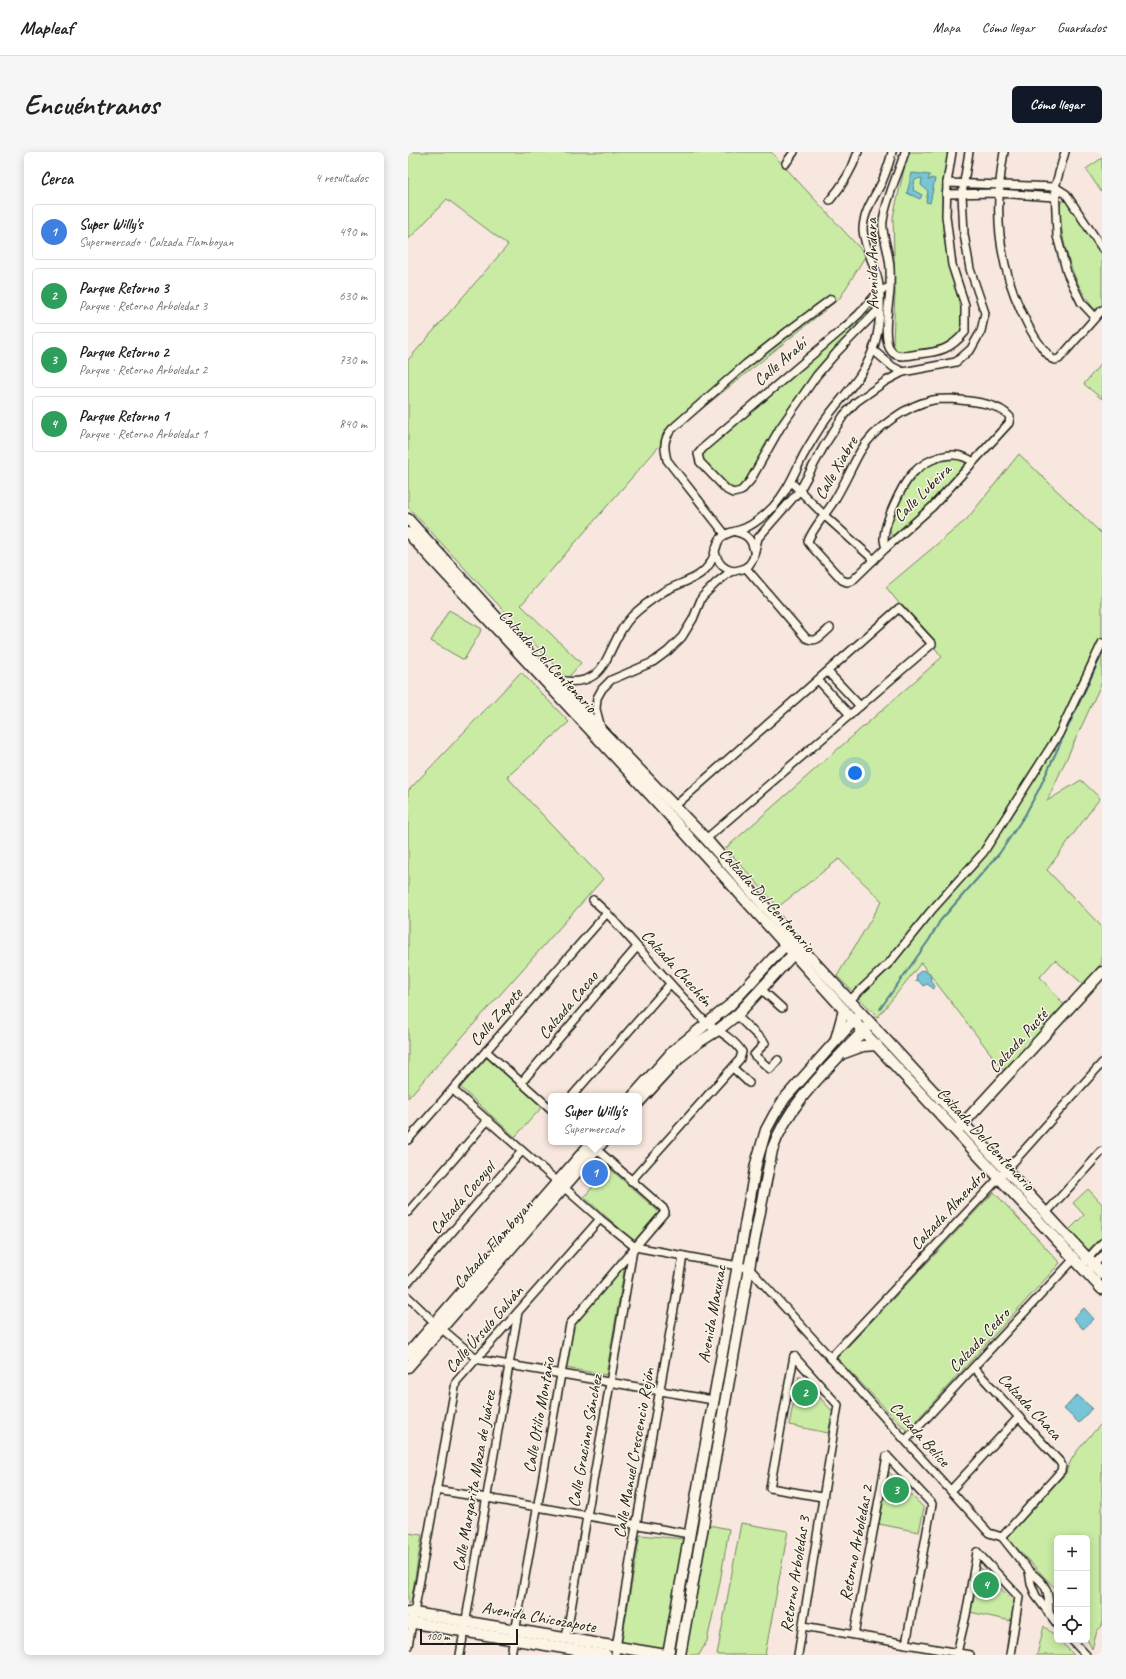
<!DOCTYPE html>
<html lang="es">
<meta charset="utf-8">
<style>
:root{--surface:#fff;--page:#f6f6f6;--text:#222;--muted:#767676;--line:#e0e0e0;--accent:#111827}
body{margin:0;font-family:Caveat,sans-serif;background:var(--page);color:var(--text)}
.controls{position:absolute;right:12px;bottom:12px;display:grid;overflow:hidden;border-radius:6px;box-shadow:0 2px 10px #0003}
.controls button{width:36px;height:36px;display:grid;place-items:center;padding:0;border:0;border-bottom:1px solid var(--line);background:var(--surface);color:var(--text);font:20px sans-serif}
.scale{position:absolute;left:12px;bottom:10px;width:98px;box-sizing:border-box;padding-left:4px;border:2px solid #1c1c1c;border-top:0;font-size:11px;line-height:14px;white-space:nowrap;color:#1c1c1c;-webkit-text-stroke:3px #fcf5e5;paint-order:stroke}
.you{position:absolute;left:447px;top:621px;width:14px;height:14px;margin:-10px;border:3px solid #fff;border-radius:50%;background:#1a73e8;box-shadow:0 0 0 6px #1a73e833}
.badge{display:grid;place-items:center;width:26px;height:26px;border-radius:50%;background:var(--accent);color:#fff;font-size:13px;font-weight:700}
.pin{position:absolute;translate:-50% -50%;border:2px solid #fff;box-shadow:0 1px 4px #0006}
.popup{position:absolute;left:140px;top:941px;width:94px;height:52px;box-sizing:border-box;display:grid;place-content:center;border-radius:6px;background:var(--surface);filter:drop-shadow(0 1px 3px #0005);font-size:13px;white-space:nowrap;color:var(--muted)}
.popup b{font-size:15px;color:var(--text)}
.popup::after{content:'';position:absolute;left:50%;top:100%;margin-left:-8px;border:8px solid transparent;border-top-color:var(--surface)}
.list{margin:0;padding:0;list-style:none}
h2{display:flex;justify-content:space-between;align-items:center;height:52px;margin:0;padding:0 16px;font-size:17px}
h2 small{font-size:13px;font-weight:400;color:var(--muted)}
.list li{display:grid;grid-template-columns:26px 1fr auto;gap:12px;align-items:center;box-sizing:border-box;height:56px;margin:0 8px 8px;padding:0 8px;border:1px solid var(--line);border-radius:6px}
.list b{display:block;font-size:15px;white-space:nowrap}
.list p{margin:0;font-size:13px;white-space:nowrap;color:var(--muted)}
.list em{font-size:13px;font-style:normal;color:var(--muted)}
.icon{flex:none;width:22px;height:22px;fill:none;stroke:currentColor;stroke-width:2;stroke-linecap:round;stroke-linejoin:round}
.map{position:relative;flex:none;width:694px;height:1503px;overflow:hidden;border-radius:6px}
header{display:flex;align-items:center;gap:24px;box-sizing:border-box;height:56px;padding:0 20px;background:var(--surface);border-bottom:1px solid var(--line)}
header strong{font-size:19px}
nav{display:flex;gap:22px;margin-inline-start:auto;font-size:14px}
.intro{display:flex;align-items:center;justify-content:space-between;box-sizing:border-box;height:96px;padding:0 24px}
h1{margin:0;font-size:28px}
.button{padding:10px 18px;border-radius:6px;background:var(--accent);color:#fff;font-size:14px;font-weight:700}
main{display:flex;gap:24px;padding:0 24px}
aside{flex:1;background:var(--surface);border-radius:6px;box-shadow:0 2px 10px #0003}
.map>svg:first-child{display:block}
</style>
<header>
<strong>Mapleaf</strong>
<nav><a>Mapa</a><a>Cómo llegar</a><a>Guardados</a></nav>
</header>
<div class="intro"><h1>Encuéntranos</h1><a class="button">Cómo llegar</a></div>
<main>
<aside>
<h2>Cerca<small>4 resultados</small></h2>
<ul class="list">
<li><span class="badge" style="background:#3f7fe0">1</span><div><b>Super Willy's</b><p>Supermercado · Calzada Flamboyan</p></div><em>490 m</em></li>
<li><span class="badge" style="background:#2e9e5b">2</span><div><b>Parque Retorno 3</b><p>Parque · Retorno Arboledas 3</p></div><em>630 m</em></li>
<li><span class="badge" style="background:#2e9e5b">3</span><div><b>Parque Retorno 2</b><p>Parque · Retorno Arboledas 2</p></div><em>730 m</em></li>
<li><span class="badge" style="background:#2e9e5b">4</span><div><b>Parque Retorno 1</b><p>Parque · Retorno Arboledas 1</p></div><em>840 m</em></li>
</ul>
</aside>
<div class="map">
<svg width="694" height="1503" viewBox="0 0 694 1503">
<rect width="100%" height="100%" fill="#f8e7de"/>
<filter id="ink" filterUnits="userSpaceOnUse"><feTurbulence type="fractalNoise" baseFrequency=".025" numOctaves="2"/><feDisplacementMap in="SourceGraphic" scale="8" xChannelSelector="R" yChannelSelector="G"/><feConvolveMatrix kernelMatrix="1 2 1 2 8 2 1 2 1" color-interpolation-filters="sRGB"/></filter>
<g filter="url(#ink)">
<g fill="#c9eba4" stroke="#728460">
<path d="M0,0H363L458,103L432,146L260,284L113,453L173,511L159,527L0,355V208L100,93L39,47L0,88Z"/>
<path d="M500,0H542C539,10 536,20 535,30C532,58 536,90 542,118C547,138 558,157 553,177C548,196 503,203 488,198L485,191L487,141L485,65Z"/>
<path d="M694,6V41L678,17Z"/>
<path d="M659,48L694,99V153L690,157H686C663,127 654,92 651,55L654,49Z"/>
<path d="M466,151L467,153L401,229L369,273L354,302L336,333L327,337L319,334L294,309L293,306L295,301L361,245Z"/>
<path d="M694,210V247L676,232Z"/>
<path d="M611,302L694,382V530L639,649L673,628L692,646L639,718L694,775V810L676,833L647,808L632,825L657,854L599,923L513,811L470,865L429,824L474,749L431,707L370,755L318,696L534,505L478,435L559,367Z"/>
<path d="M546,306L558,308L560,312L523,353L484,384L481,377C487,358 498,326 516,315C524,309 537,308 546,306Z"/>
<path d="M41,458L74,477L56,508L23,489Z"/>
<path d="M113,520L161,570L99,625L195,727L0,946V639Z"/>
<path d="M79,906L134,955L107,985L52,935Z"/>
<path d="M201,1016L251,1060L226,1089L176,1045Z"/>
<path d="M680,1037L694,1052V1085L680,1098L661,1078L676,1063L665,1051Z"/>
<path d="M586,1040L652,1111L499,1279L429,1206Z"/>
<path d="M217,1113L198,1223L157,1216L164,1174Z"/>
<path d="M391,1223L425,1260L420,1281L381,1273Z"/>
<path d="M694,1271V1474L689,1479L684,1497L679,1487V1386H649V1438L599,1386L658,1321C663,1301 681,1286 694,1271Z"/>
<path d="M481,1320L516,1356L511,1380L471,1372Z"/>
<path d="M333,1371L380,1379L357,1503H309Z"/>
<path d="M301,1373L321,1377L312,1430L299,1489L291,1503H277Z"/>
<path d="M0,1381L14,1383L3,1450L0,1452Z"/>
<path d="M232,1383L275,1387L256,1503L213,1493Z"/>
<path d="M571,1414L607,1451L603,1469L562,1460Z"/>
<path d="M636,1474L649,1486V1488H651L666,1503H629Z"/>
</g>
<g fill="#78c5d7" stroke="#53818c">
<path d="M504,21L522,23L520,28H522L523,26L527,27L522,51L518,50L520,39L513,33L514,27L512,26L507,28L505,38L514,43L512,47L499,41Z"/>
<path d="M514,818L522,821L523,830L527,834L526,837L519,832L515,834L510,828L508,829L509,822Z"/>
<path d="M676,1156L686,1167L675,1177L665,1166Z"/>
<path d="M669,1243L684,1256L671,1271L656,1257Z"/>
</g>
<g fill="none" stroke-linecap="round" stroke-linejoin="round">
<path stroke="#53818c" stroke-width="2" d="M472,857L521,788L532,769L591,702L617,663L631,637L694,502"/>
<defs>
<g id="street">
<path d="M497,0C490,22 478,47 475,69C473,79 480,97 481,108C483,117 482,128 482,138C481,153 473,189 484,200C490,207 503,203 510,202C532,200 543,197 557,180V153L544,113L538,64L539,31L544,0"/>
<path d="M596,0C586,57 589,108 614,161C622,179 630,193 644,207L647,208L651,207L694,158"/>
<path d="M657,0L647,35L649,84L659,121L673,150L687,165"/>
<path d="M378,11L386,0"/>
<path d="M539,31L647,35L658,42L694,96"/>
<path d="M538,42L591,41L646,45L649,42"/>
<path d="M422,48C435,33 444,18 450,0"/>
<path d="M471,157L429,200L409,223L372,276L342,329L333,339L325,341L319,338L292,310L290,302L296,295L437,175L451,162L471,139L482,135"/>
<path d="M465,198L485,215L495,220"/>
<path d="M543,247C561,249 590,250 602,265L601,271L524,355L478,396L444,429L439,430L434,428L403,394L400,390C402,380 420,359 426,349C436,333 443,316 452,300C465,277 499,253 525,248C531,247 538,247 543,247Z"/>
<path d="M383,330L417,364L466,408"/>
<path d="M328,380C339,382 344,388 346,399"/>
<path d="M317,382L259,308C256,296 255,287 264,277L338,212L380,179L423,147"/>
<path d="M478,396C477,393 476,390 476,387C476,371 493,334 504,322C518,307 546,295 565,310"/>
<path d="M307,400C310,411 315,417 326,419"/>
<path d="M338,416L398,486C408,492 414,483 422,476"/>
<path d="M420,520L452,554"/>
<path d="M144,527C205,541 194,495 224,464C232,456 246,446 255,440C266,433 281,430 292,422C300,416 305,409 307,399C309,394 309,391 312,387C318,379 329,380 337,376C348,371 357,363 365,355C379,340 386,322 395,304C401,293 408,282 415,271C431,247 454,228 464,200C472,181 475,145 469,124C465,109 456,94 455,78C455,60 467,44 474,30C478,20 482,10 484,0"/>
<path d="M410,528L442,563"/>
<path d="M193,576L188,557L189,546L194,537L203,528L245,510L260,499L274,485L285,467L294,445L308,431L322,420L335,417L341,413L345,407L350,386L392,338L416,294L436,263L448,250L478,229L495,220L548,210L563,197L573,179L577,161L562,117L556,82L554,42L561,0"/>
<path d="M267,654L491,456L524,492L298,687"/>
<path d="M185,748L199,761L299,872C311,879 327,888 334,900L332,907L223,1029"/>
<path d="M353,837L374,856"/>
<path d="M442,848L482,810L523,759L575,701L651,582L694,491"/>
<path d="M328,863L357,891L346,903L362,917L370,908"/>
<path d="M78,899L143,957"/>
<path d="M325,916L341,931"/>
<path d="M113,931L229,795"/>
<path d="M45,938L192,1067L227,1095L341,1116L581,1381L594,1385L621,1419L623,1432L628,1444L649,1472"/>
<path d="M164,944L262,832"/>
<path d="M0,988L199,761"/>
<path d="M0,1060L80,968"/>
<path d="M638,1061L694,999"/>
<path d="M673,1114L694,1091"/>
<path d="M683,1116L694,1104"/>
<path d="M0,1131L114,999"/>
<path d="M0,1145L27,1171L68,1206"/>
<path d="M386,1204L430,1253L390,1503"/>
<path d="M386,1204L362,1336L414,1345"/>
<path d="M422,1206L592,1025L694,911"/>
<path d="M67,1207L305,1248"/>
<path d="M566,1216L652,1310L654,1314L653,1319L594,1385"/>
<path d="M498,1288L666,1107"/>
<path d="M479,1304L524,1352L498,1492"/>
<path d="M28,1338L79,1346L281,1382"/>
<path d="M543,1338L611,1265"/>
<path d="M569,1400L611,1445L602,1503"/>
<path d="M621,1419C640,1433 641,1439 641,1462"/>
<path d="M395,1474L562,1503"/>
<path d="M446,1483L479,1304"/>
<path d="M158,1486L225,1098"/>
<path d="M664,1488L678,1503"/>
<path d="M0,1494L48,1230L192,1067"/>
<path d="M549,1501L558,1463L569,1400"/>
<path d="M52,1503L110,1160"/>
<path d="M103,1503L162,1172L257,1060L255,1056L186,995"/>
<path d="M207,1503C227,1370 253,1237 275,1104"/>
</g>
<g id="secondary">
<path d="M0,367L143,526L298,687L384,786L694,1122"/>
<path d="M0,381L261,663L455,879L694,1137"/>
<path d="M428,887L436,858"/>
<path d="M436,901L455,894L469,893"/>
<path d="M225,944L265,899L322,853L381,789"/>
<path d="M231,950L272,905L291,890L310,878L330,862L390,797"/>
<path d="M551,976L694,820"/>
<path d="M0,1202L184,990"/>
<path d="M0,1215L195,990"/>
<path d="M0,1460L258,1503"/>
<path d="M0,1470L198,1503"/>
<path d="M260,1503L348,1012L358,978L366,963L377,946L449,865"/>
<path d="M272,1503L341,1116L364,998C381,949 424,913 459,875"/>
</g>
</defs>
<use href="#street" stroke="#1c1c1c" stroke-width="10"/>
<use href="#secondary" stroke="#1c1c1c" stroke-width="13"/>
<use href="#street" stroke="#fcf5e5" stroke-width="7"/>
<use href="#secondary" stroke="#fcf5e5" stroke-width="10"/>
</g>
</g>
<g text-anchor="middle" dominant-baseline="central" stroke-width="3" stroke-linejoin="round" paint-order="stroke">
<g font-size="17" fill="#1c1c1c" stroke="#fcf5e5">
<text transform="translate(464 112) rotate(-91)">Avenida Andara</text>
<text transform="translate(372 210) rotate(-41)">Calle Arabí</text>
<text transform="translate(428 316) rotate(-60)">Calle Xiabre</text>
<text transform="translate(514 341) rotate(-45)">Calle Lubeira</text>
<text transform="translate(140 509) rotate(47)">Calzada Del Centenario</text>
<text transform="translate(359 748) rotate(48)">Calzada Del Centenario</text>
<text transform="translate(269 816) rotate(48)">Calzada Chechén</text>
<text transform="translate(160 853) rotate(-50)">Calzada Cacao</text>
<text transform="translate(88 865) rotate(-49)">Calle Zapote</text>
<text transform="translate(610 889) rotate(-48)">Calzada Pucté</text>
<text transform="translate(578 987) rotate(47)">Calzada Del Centenario</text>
<text transform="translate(54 1046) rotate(-49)">Calzada Cocoyol</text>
<text transform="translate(540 1058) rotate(-47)">Calzada Almendro</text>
<text transform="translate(85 1092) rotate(-49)">Calzada Flamboyan</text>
<text transform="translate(304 1162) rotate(-80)">Avenida Maxuxac</text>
<text transform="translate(76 1177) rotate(-49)">Calle Úrsulo Galván</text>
<text transform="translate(571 1188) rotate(-47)">Calzada Cedro</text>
<text transform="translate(622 1254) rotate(47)">Calzada Chaca</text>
<text transform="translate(131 1263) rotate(-80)">Calle Otilio Montaño</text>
<text transform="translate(512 1282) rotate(48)">Calzada Belice</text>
<text transform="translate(177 1289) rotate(-80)">Calle Graciano Sánchez</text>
<text transform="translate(226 1301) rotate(-80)">Calle Manuel Crescencio Rejón</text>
<text transform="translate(66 1329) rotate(-80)">Calle Margarita Maza de Juárez</text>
<text transform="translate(448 1391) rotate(-79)">Retorno Arboledas 2</text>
<text transform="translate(387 1422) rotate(-81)">Retorno Arboledas 3</text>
<text transform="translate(131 1465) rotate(10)">Avenida Chicozapote</text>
</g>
</g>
</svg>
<div class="controls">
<button>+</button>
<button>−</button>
<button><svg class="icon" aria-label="locate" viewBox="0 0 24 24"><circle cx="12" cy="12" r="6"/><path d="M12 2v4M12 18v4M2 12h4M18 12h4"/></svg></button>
</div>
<div class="scale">100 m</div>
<div class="you"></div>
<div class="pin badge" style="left:187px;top:1021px;background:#3f7fe0">1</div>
<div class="popup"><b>Super Willy's</b>Supermercado</div>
<div class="pin badge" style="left:397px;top:1241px;background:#2e9e5b">2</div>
<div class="pin badge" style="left:488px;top:1338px;background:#2e9e5b">3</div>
<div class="pin badge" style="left:578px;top:1433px;background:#2e9e5b">4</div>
</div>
</main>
